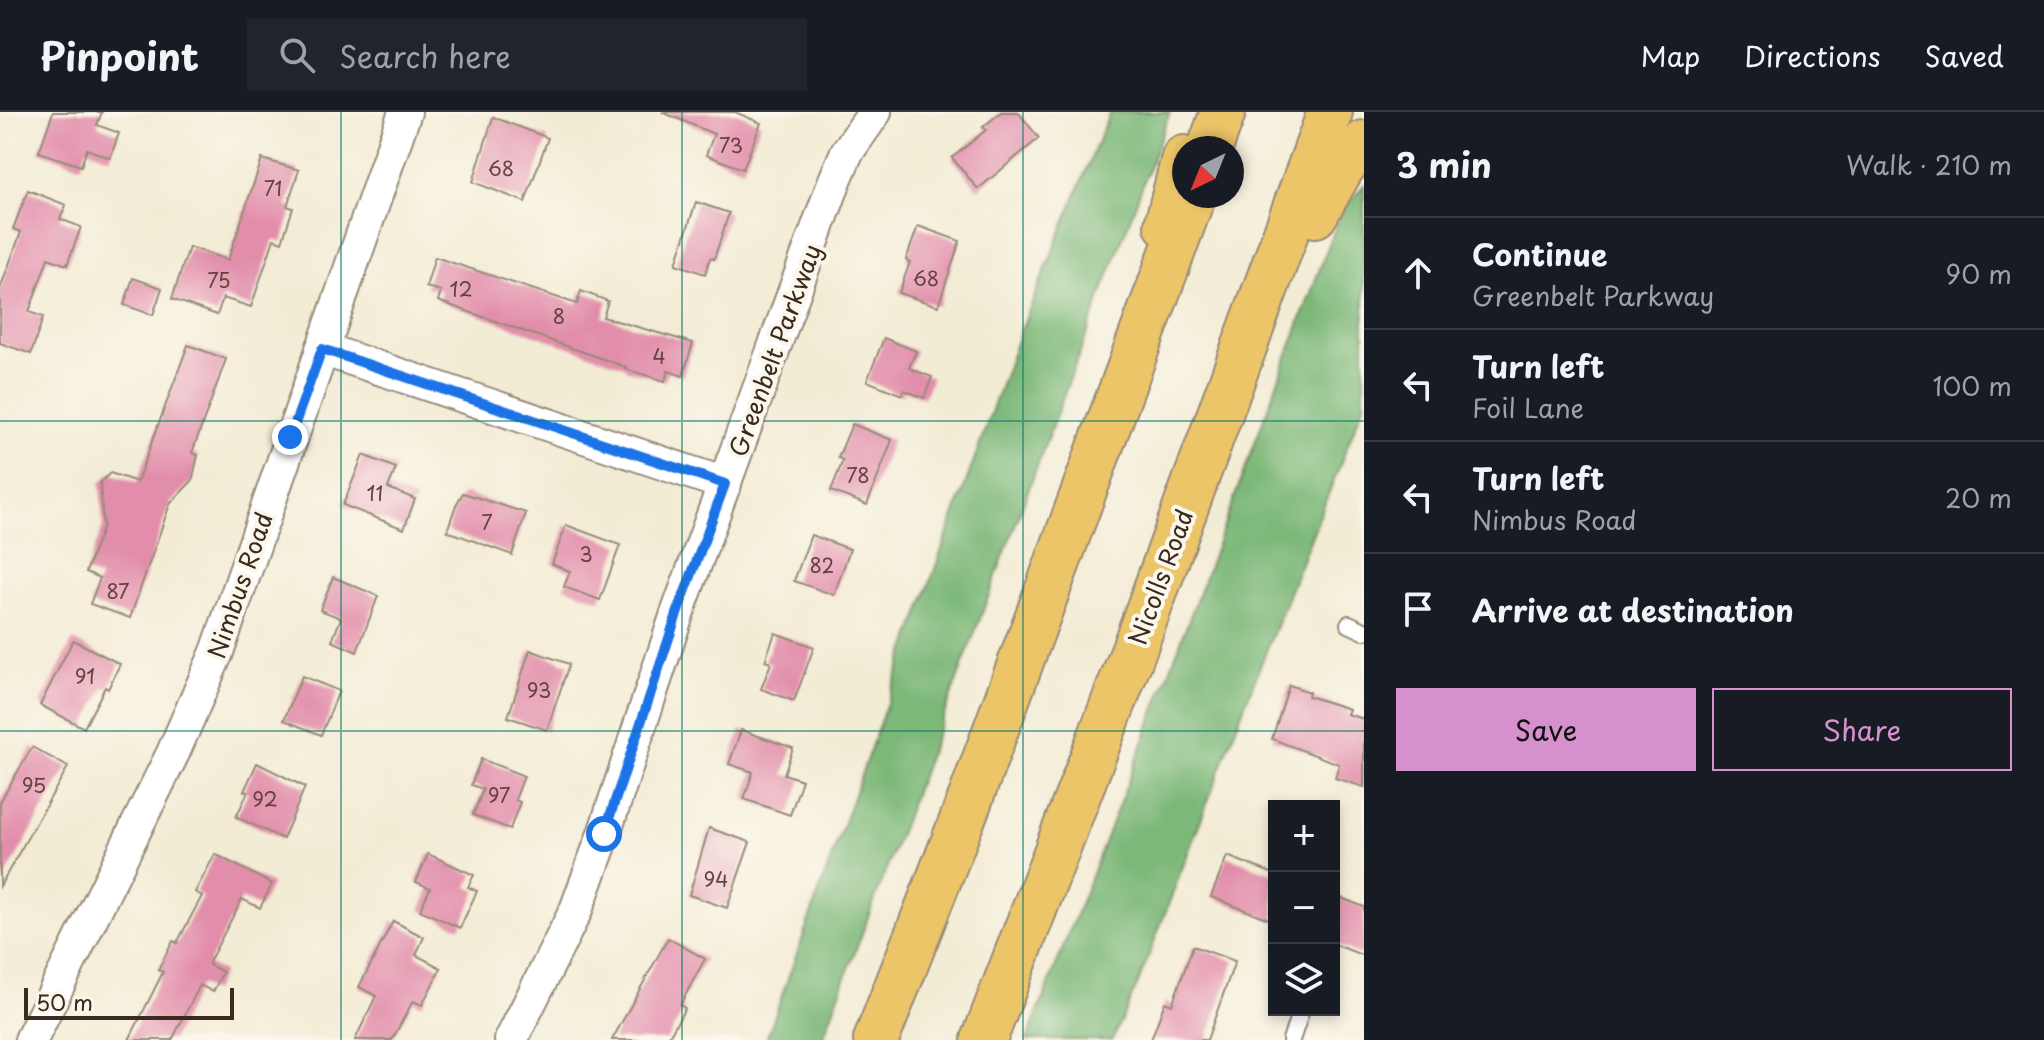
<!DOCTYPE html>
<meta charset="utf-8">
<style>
:root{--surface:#171b24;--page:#20242c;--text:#f1f3f6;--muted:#9ea1a6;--line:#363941;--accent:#d690ce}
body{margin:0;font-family:"Playpen Sans",sans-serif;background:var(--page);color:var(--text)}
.controls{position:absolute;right:24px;bottom:24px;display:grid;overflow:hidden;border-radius:0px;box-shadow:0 4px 12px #0003}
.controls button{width:72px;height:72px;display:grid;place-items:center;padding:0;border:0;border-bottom:2px solid var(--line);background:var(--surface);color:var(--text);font:40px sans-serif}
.compass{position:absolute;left:1172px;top:24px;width:72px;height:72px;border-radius:50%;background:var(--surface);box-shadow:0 4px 12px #0003;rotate:223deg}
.scale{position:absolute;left:24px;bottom:20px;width:210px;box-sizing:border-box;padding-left:8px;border:4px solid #3b2a1e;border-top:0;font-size:22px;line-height:28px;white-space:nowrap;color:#3b2a1e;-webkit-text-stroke:6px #fbf7ec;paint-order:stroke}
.stop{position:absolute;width:24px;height:24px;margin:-18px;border:6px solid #1a73e8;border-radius:50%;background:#fff}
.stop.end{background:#1a73e8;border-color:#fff;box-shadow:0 2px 8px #0008}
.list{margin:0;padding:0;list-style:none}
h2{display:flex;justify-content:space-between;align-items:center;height:104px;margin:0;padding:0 32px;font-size:34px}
h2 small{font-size:26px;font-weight:400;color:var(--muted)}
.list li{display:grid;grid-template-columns:52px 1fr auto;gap:24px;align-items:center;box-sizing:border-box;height:112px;padding:0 32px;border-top:2px solid var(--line)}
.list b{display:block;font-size:30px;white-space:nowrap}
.list p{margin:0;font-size:26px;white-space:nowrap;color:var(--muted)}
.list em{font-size:26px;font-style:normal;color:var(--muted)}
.actions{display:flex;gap:16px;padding:24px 32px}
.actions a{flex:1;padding:18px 0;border:2px solid var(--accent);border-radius:0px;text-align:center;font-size:28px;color:var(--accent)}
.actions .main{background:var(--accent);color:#111}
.icon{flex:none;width:44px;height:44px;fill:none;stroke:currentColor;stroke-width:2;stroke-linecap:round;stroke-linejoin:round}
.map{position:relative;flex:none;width:1364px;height:928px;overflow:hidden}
header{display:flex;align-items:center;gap:48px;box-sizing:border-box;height:112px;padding:0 40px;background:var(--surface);border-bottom:2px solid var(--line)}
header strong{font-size:38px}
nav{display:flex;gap:44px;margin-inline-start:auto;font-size:28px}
.search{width:560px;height:72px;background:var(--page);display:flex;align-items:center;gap:20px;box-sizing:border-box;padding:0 28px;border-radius:0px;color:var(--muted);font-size:30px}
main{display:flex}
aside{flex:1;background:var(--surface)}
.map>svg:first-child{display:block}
</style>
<header>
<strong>Pinpoint</strong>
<div class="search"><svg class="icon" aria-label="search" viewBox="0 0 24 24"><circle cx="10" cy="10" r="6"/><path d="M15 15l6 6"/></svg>Search here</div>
<nav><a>Map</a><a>Directions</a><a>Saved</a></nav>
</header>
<main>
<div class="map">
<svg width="1364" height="928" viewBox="0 0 1364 928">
<rect width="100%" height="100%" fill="#fbf7ec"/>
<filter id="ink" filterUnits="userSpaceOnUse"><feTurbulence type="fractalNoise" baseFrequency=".0125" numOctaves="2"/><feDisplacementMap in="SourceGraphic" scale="16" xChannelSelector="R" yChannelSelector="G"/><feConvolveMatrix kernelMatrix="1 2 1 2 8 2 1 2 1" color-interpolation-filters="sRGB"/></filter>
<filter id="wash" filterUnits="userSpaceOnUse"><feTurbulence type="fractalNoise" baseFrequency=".006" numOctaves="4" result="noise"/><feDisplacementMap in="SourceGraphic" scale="32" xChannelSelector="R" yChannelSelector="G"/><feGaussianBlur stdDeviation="1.8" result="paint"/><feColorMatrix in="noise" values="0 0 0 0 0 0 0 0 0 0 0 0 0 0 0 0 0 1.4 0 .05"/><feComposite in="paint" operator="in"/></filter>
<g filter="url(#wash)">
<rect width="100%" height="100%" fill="#f3ecd5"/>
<g fill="#7cb878" stroke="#5c714b" stroke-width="2">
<path d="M1110,0H1170L822,928H766L1020,220Z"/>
<path d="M1364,73V292L1247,587L1139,869L1112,928H1027L1138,644L1341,100Z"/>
</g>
<g id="blocks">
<g fill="#e28daa">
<path d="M53,0H102L97,13L119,21L110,46L87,37L81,54L39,40Z"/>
<path d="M662,0H735L761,11L743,57L706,43L714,22Z"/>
<path d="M1001,0H1018L1039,26L978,77L952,46L986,18L983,15Z"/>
<path d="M493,5L548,26L525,90L473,70Z"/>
<path d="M262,47L299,58L287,94L293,96L282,130L274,127L251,195L223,186L217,203L172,187L189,135L228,148Z"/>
<path d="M28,78L66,93L60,107L81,115L67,153L48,146L29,200L43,205L31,242L0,231V177L21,120L13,117Z"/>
<path d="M696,90L729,101L714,147L710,146L705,162L676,152Z"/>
<path d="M918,114L960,129L938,194L899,181L910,150L906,148Z"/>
<path d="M435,145L577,192L581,179L608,189L603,205L693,231L683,264L668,259L665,269L625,257L626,255L438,189L441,179L426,175Z"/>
<path d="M133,166L162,176L153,203L124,193Z"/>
<path d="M884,226L916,239L909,256L932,265L924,286L904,278L902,283L867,269Z"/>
<path d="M188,233L226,247L192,341L198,343L192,369L170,392L130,506L90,492L100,466L86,460L103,414L100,371L110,361L137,370Z"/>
<path d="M852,312L892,328L867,393L831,379L843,348L838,346Z"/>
<path d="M363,343L396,356L388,376L415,387L404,417L343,393Z"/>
<path d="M463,381L526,401L512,443L447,419L456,393Z"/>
<path d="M566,413L620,433L600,488L564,475L570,459L552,452Z"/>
<path d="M811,423L850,437L834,483L794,469Z"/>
<path d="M333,465L378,484L357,540L332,529L341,506L320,498Z"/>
<path d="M775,521L814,535L794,589L761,577L771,551L765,549Z"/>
<path d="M73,528L120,552L108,577L105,575L84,616L40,593Z"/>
<path d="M530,538L569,552L547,618L508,605Z"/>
<path d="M302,564L339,579L321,623L284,608Z"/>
<path d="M1289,573L1309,580L1308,584L1349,597L1347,602L1364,607V675L1335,666L1339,652L1272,627Z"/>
<path d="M741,618L793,636L784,662L802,668L790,703L744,687L753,660L729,652Z"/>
<path d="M32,635L68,655L0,774V690Z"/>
<path d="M481,647L524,664L515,688L520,690L510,717L473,703L483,677L471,673Z"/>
<path d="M257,651L305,675L283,727L236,705L248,680L244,679Z"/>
<path d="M709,716L750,730L727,796L689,783Z"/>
<path d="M215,742L272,772L260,796L242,787L210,848L209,853L223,860L213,880L200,873L172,928H129L163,860L158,858L173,829L177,831L202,784L195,780Z"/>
<path d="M428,742L474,763L468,775L477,779L460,816L420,798L430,776L416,770Z"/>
<path d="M1227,744L1274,762V809L1211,785Z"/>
<path d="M1334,783L1364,795V844L1334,832Z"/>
<path d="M393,809L424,825L416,843L441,856L422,893L413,889L392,928H355L376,884L359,875Z"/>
<path d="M668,826L705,847L680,893L685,896L667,928H612Z"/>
<path d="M1193,834L1235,849L1207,928H1151L1165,890L1172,893Z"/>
</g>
</g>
</g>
<g filter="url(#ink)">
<use href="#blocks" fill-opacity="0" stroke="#978b7a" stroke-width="2"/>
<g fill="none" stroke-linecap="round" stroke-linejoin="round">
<defs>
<g id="lane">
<path d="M1349,512L1364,519"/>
<path d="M1291,928L1301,898"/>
</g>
<g id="street">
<path d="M322,237L725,372"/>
<path d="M31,928L173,641L217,540L405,0"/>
<path d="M511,928L576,798L604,722L677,502L835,68L847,40L875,0"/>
</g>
<g id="highway">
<path d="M1210,36L1223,0"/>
<path d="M1315,103L1342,55L1364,31"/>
<path d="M1167,113L1184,46"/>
<path d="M876,928L968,693L1193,84"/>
<path d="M984,928L1130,548L1330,0"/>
</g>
</defs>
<use href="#lane" stroke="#978b7a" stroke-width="20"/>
<use href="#street" stroke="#978b7a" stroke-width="36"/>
<use href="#highway" stroke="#978b7a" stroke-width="48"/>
<use href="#lane" stroke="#fff" stroke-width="16"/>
<use href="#street" stroke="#fff" stroke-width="32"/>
<use href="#highway" stroke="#edc569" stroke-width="44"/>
</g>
</g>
<g fill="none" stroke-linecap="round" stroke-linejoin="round" filter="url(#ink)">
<path stroke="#1a73e8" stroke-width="10" d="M290,325L322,237L725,372L677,502L604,722"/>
</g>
<path fill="none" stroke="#0f766e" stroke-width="2" stroke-opacity="0.55" d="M341,0V928M682,0V928M1023,0V928M0,309H1364M0,619H1364"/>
<g text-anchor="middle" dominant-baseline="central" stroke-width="8" stroke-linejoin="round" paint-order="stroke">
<g font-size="20" fill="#654341">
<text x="731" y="33">73</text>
<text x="501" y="56">68</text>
<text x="273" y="76">71</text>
<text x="926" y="166">68</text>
<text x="219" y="168">75</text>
<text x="461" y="177">12</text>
<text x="559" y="204">8</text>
<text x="659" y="244">4</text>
<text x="858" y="363">78</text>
<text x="375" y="381">11</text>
<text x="487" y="410">7</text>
<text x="586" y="442">3</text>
<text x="822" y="453">82</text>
<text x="118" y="479">87</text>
<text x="85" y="564">91</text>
<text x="539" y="578">93</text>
<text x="34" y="673">95</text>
<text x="499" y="683">97</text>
<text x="265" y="687">92</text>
<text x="716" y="767">94</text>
</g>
<g font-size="24" fill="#3b2a1e" stroke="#fbf7ec">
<text transform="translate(774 238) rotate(-70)">Greenbelt Parkway</text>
<text transform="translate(1160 465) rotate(-70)">Nicolls Road</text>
<text transform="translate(239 473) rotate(-71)">Nimbus Road</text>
</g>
</g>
</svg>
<div class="controls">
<button>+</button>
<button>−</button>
<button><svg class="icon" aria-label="layers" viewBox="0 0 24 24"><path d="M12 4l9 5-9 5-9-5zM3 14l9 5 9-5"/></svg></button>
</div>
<svg class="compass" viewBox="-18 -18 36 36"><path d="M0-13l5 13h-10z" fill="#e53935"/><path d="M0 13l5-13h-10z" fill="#9ea1a6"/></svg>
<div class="scale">50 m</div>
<div class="stop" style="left:604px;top:722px"></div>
<div class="stop end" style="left:290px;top:325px"></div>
</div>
<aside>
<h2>3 min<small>Walk · 210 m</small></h2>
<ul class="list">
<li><svg class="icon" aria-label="ahead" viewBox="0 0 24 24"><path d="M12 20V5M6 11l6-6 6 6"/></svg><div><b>Continue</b><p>Greenbelt Parkway</p></div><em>90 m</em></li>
<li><svg class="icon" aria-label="left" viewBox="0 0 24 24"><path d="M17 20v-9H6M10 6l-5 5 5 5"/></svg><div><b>Turn left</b><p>Foil Lane</p></div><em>100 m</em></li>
<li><svg class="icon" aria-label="left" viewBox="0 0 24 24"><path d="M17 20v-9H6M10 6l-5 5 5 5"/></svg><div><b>Turn left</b><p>Nimbus Road</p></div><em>20 m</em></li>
<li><svg class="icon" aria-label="arrive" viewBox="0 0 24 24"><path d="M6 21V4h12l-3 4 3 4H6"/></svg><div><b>Arrive at destination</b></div></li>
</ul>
<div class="actions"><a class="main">Save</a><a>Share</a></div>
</aside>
</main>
